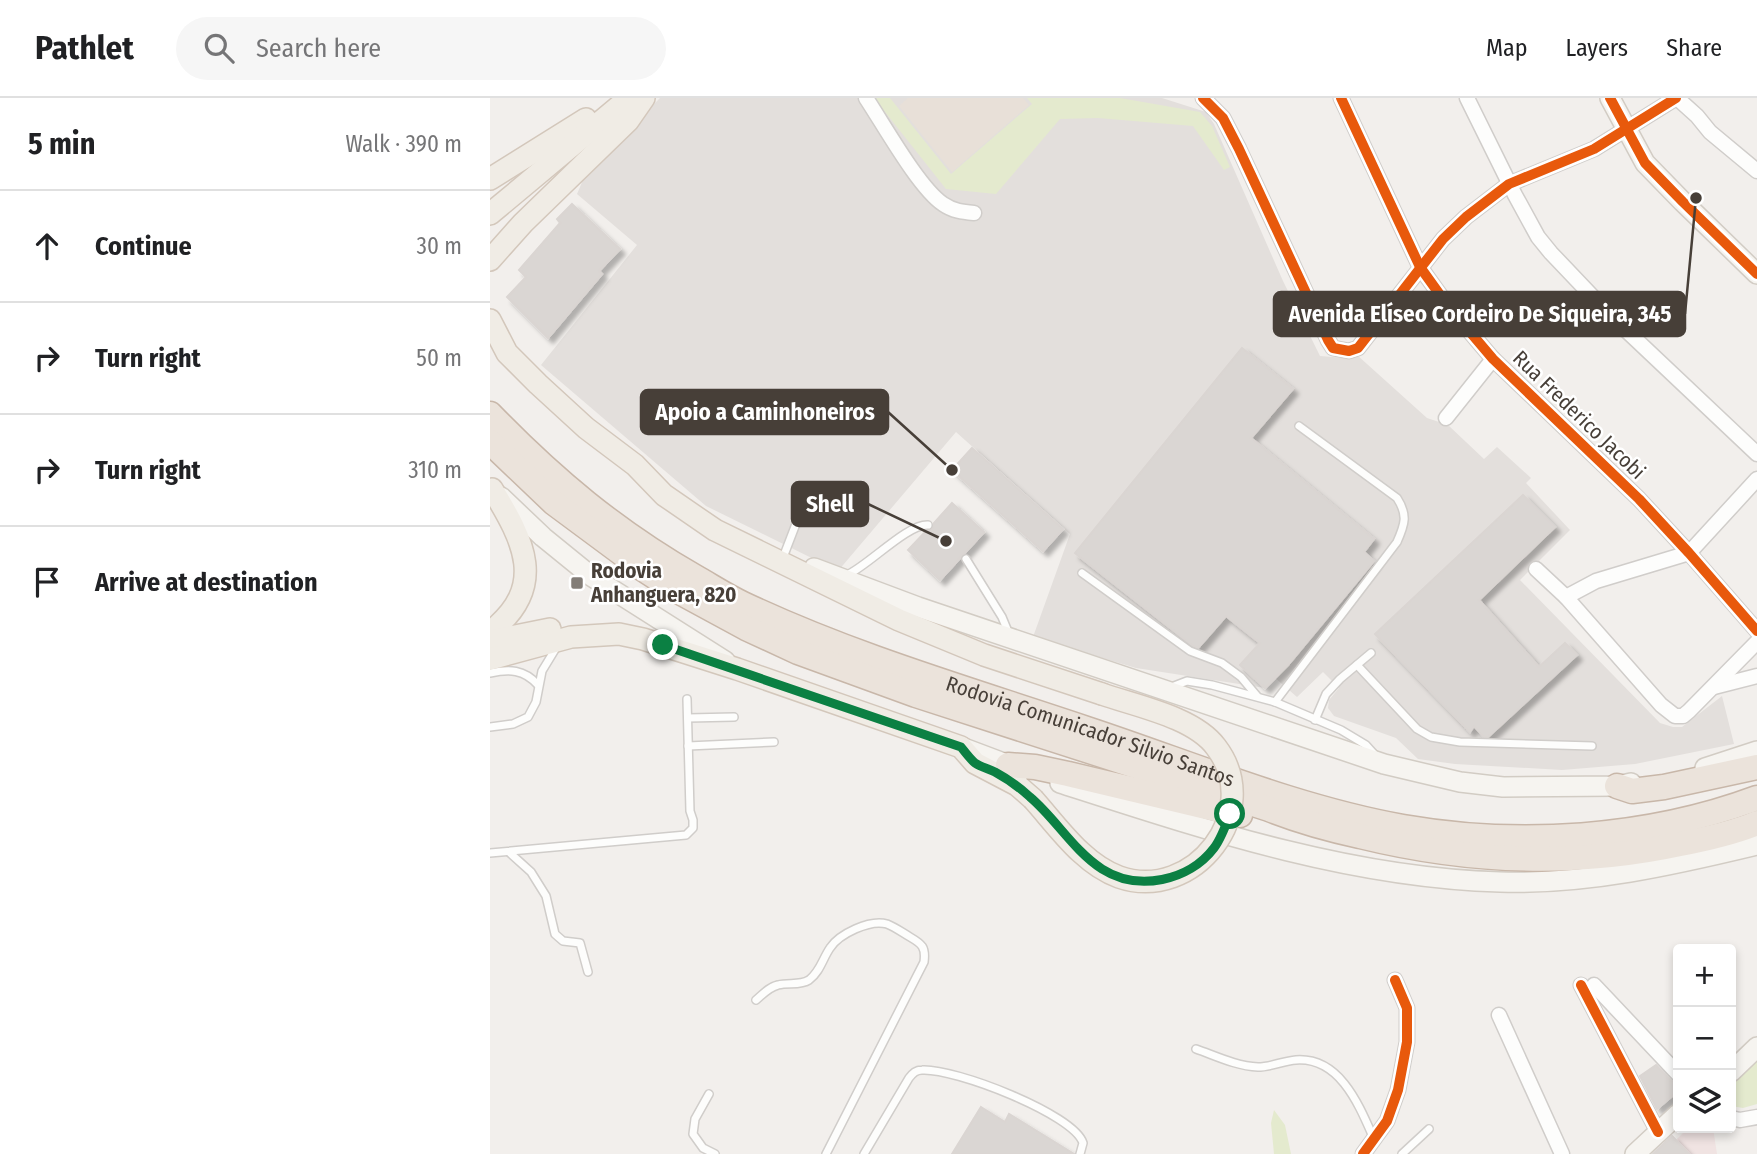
<!DOCTYPE html>
<meta charset="utf-8">
<style>
:root{--surface:#fff;--page:#f6f6f6;--text:#202124;--muted:#757577;--line:#e0e0e0}
body{margin:0;font-family:"Fira Sans Condensed",sans-serif;background:var(--page);color:var(--text)}
.controls{position:absolute;right:21px;bottom:21px;display:grid;overflow:hidden;border-radius:7px;box-shadow:0 4px 10px #0003}
.controls button{width:63px;height:63px;display:grid;place-items:center;padding:0;border:0;border-bottom:2px solid var(--line);background:var(--surface);color:var(--text);font:35px sans-serif}
.stop{position:absolute;width:21px;height:21px;margin:-16px;border:5px solid #0b8043;border-radius:50%;background:#fff}
.stop.end{background:#0b8043;border-color:#fff;box-shadow:0 2px 7px #0008}
.list{margin:0;padding:0;list-style:none}
h2{display:flex;justify-content:space-between;align-items:center;height:91px;margin:0;padding:0 28px;font-size:30px}
h2 small{font-size:23px;font-weight:400;color:var(--muted)}
.list li{display:grid;grid-template-columns:46px 1fr auto;gap:21px;align-items:center;box-sizing:border-box;height:112px;padding:0 28px;border-top:2px solid var(--line)}
.list b{display:block;font-size:26px;white-space:nowrap}
.list em{font-size:23px;font-style:normal;color:var(--muted)}
.icon{flex:none;width:38px;height:38px;fill:none;stroke:currentColor;stroke-width:2;stroke-linecap:round;stroke-linejoin:round}
.map{position:relative;flex:none;width:1267px;height:1056px;overflow:hidden}
header{display:flex;align-items:center;gap:42px;box-sizing:border-box;height:98px;padding:0 35px;background:var(--surface);border-bottom:2px solid var(--line)}
header strong{font-size:33px}
nav{display:flex;gap:38px;margin-inline-start:auto;font-size:24px}
.search{width:490px;height:63px;background:var(--page);display:flex;align-items:center;gap:18px;box-sizing:border-box;padding:0 24px;border-radius:38px;color:var(--muted);font-size:26px}
main{display:flex}
aside{flex:1;background:var(--surface)}
.map>svg:first-child{display:block}
</style>
<header>
<strong>Pathlet</strong>
<div class="search"><svg class="icon" aria-label="search" viewBox="0 0 24 24"><circle cx="10" cy="10" r="6"/><path d="M15 15l6 6"/></svg>Search here</div>
<nav><a>Map</a><a>Layers</a><a>Share</a></nav>
</header>
<main>
<aside>
<h2>5 min<small>Walk · 390 m</small></h2>
<ul class="list">
<li><svg class="icon" aria-label="ahead" viewBox="0 0 24 24"><path d="M12 20V5M6 11l6-6 6 6"/></svg><div><b>Continue</b></div><em>30 m</em></li>
<li><svg class="icon" aria-label="right" viewBox="0 0 24 24"><path d="M7 20v-9h11M14 6l5 5-5 5"/></svg><div><b>Turn right</b></div><em>50 m</em></li>
<li><svg class="icon" aria-label="right" viewBox="0 0 24 24"><path d="M7 20v-9h11M14 6l5 5-5 5"/></svg><div><b>Turn right</b></div><em>310 m</em></li>
<li><svg class="icon" aria-label="arrive" viewBox="0 0 24 24"><path d="M6 21V4h12l-3 4 3 4H6"/></svg><div><b>Arrive at destination</b></div></li>
</ul>
</aside>
<div class="map">
<svg width="1267" height="1056" viewBox="0 0 1267 1056">
<defs>
<filter id="shadow"><feDropShadow dx="5" dy="5" stdDeviation="2" flood-color="#0004"/></filter>
</defs>
<rect width="100%" height="100%" fill="#f2efec"/>
<path fill="#e3dfdc" d="M170,0H672L716,14L724,26L793,183L830,258L855,260L867,257L937,320L958,327L994,361L1007,349L1041,380L1036,385L1080,432L1030,482L1170,625L1183,629H1192L1232,598L1244,646L1145,666L1072,672L965,666L928,661L906,640L844,618L838,610L839,602L849,590L833,574L807,599L784,579L775,590L646,570L543,539L580,436L466,334L348,473L216,408L51,267L147,147L87,96L96,75Z"/>
<path fill="#e8e0d8" d="M418,0H533L539,7L462,74L409,8Z"/>
<path fill="#f0e3e2" d="M1198,1030H1223L1227,1056H1199L1186,1042Z"/>
<g fill="#e4eace">
<path d="M384,0H400L461,76L542,6L537,0H630L710,14L722,28L740,69L734,72L703,28L608,20L570,21L506,96L456,91Z"/>
<path d="M1267,957V1006L1253,1010L1241,1008V982Z"/>
<path d="M784,1012L795,1027L801,1056H784L781,1025Z"/>
</g>
<g fill="#dad6d3" stroke="#dad5d2" stroke-width="2" filter="url(#shadow)">
<path d="M82,106L130,151L109,173L112,176L58,240L17,199L36,179L29,172L70,125L67,121Z"/>
<path d="M752,250L803,291L761,340L884,441L874,454L884,463L798,567L775,590L750,567L770,545L736,518L708,550L703,548L585,455Z"/>
<path d="M482,350L573,431L553,453L462,372Z"/>
<path d="M1033,397L1065,429L989,502L1049,569L1075,545L1087,557L998,639H994L984,628L980,634L885,536Z"/>
<path d="M462,405L494,434L450,482L418,452L435,434L442,431L444,425Z"/>
<path d="M1166,967L1181,983L1188,986V993L1167,1011L1150,978Z"/>
<path d="M491,1009L515,1024L519,1016L584,1056H462Z"/>
<path d="M1182,1038L1199,1056H1163Z"/>
</g>
<g fill="none" stroke-linecap="round" stroke-linejoin="round">
<defs>
<g id="service">
<path d="M294,457L309,418"/>
<path d="M476,461L512,519L519,536"/>
<path d="M592,475L700,553L732,565L751,579L767,598"/>
<path d="M357,477C379,467 417,426 438,427"/>
<path d="M867,567L927,631L941,639L970,644L1102,648"/>
<path d="M0,575C19,571 34,571 48,587"/>
<path d="M679,590L697,583L722,587L785,604L851,632L876,647L886,658"/>
<path d="M785,604L907,444C915,426 918,417 907,400L809,328"/>
<path d="M198,620L244,619"/>
<path d="M825,622L836,596L850,581L881,555"/>
<path d="M0,629L23,626L38,619L46,604L52,573L66,550"/>
<path d="M198,648L284,644"/>
<path d="M0,755L196,737L203,730V722L200,713L197,601"/>
<path d="M20,755L41,774L56,798L65,836L73,843L90,845L98,874"/>
<path d="M266,902C273,896 279,889 288,887C298,884 310,888 319,882C330,874 333,860 340,850C349,836 380,821 397,826C405,829 413,835 420,839C432,846 436,849 434,864L336,1056"/>
<path d="M706,951C726,958 746,968 768,969C781,969 793,963 806,962C850,959 869,1007 884,1041"/>
<path d="M219,996L205,1021L203,1036L213,1050L225,1056"/>
<path d="M374,1056L419,980C423,975 426,972 432,972C464,970 584,1016 593,1045L590,1056"/>
<path d="M912,1056L939,1031"/>
</g>
<g id="minor">
<path d="M376,0C394,27 429,90 453,106C463,113 473,114 484,115"/>
<path d="M713,0L733,20L749,51L838,242L843,250L859,253L868,250L953,141L976,119L1019,86L1104,51L1186,0"/>
<path d="M851,0L930,169L958,208L1003,261L1149,401L1199,455L1267,533"/>
<path d="M977,0L1025,97L1048,139L1061,155L1121,218L1267,356"/>
<path d="M1187,0L1207,18L1220,34L1267,73"/>
<path d="M956,320L1003,261"/>
<path d="M1046,471L1076,499L1171,607L1185,618H1193L1199,613L1267,544"/>
<path d="M1076,499L1106,483L1199,455L1267,381"/>
<path d="M1224,589L1267,578"/>
<path d="M1091,887L1168,1034"/>
<path d="M1104,887L1188,976"/>
<path d="M1009,917L1072,1056"/>
<path d="M1241,1020L1250,1022L1267,1019"/>
<path d="M873,1056L897,1023L908,992L917,944V910L905,882"/>
</g>
<g id="secondary">
<path d="M1120,0L1155,65L1193,104L1267,176"/>
<path d="M11,399L53,439L101,478L235,563"/>
<path d="M324,470L428,509L894,666L970,684L1013,689L1127,688L1141,685"/>
<path d="M471,649L532,672"/>
<path d="M1215,670L1267,653"/>
<path d="M570,685C713,731 859,780 1010,784C1096,787 1184,767 1267,747"/>
<path d="M1241,974L1267,949"/>
<path d="M1145,1056L1188,1016"/>
</g>
<g id="primary">
<path d="M0,81L96,21"/>
<path d="M0,116L139,0"/>
<path d="M0,162L33,125L138,23L154,0"/>
<path d="M0,222L17,255L48,286L96,330L145,367L174,397L225,432L409,522L494,557L612,596"/>
<path d="M0,534C58,489 34,443 2,391"/>
<path d="M0,543L60,531"/>
<path d="M0,561L81,539L129,536L153,541L247,571L471,649L485,665L527,687L543,701"/>
</g>
<g id="motorway">
<path id="s1" d="M0,316C64,382 125,433 205,479C221,488 236,498 253,506C363,558 481,592 597,631C700,665 806,710 913,729C1028,749 1157,741 1267,700"/>
<path d="M0,344L64,405L153,471L184,491L256,530L308,554L426,597L779,711C809,723 838,731 870,738C976,764 1083,769 1190,746C1216,741 1243,735 1267,725"/>
<path d="M518,667L545,669L578,676L750,717"/>
<path d="M1127,688L1142,693L1174,689L1267,669"/>
</g>
</defs>
<use href="#service" stroke="#d0cdca" stroke-width="10"/>
<use href="#minor" stroke="#d0cdca" stroke-width="17"/>
<use href="#secondary" stroke="#d2ccc4" stroke-width="22"/>
<use href="#primary" stroke="#d3c7bb" stroke-width="24"/>
<use href="#motorway" stroke="#c8b7a9" stroke-width="27"/>
<use href="#service" stroke="#fdfdfc" stroke-width="7"/>
<use href="#minor" stroke="#fdfdfc" stroke-width="14"/>
<use href="#secondary" stroke="#f6f4f0" stroke-width="19"/>
<use href="#primary" stroke="#f0ece5" stroke-width="21"/>
<use href="#motorway" stroke="#ebe3db" stroke-width="24"/>
<defs>
<path id="primary-bridge" d="M543,701C568,729 593,766 629,779C704,805 775,713 726,649C704,619 646,608 612,596"/>
</defs>
<use href="#primary-bridge" stroke="#d3c7bb" stroke-width="24" stroke-linecap="butt"/>
<use href="#primary-bridge" stroke="#f0ece5" stroke-width="21"/>
<defs>
<g id="cycleway">
<path d="M713,0L733,20L749,51L838,242L843,250L859,253L868,250L953,141L976,119L1019,86L1104,51L1186,0"/>
<path d="M851,0L930,169L958,208L1003,261L1149,401L1199,455L1267,533"/>
<path d="M1120,0L1155,65L1193,104L1267,176"/>
<path d="M1091,887L1168,1034"/>
<path d="M873,1056L897,1023L908,992L917,944V910L905,882"/>
</g>
</defs>
<use href="#cycleway" stroke="#fff" stroke-width="15"/>
<use href="#cycleway" stroke="#e8590c" stroke-width="10"/>
</g>
<g fill="none" stroke-linecap="round" stroke-linejoin="round">
<path stroke="#0b8043" stroke-width="9" d="M173,547L471,649C475,654 480,661 485,665C491,669 499,671 505,674C518,681 529,689 540,699C566,721 583,752 612,771C648,794 699,783 724,750C731,741 736,727 740,716"/>
</g>
<rect fill="#837d77" stroke="#fff" stroke-width="2.5" x="80" y="478" width="14" height="14" rx="3.5"/>
<g text-anchor="middle" dominant-baseline="central" stroke-width="5" stroke-linejoin="round" paint-order="stroke">
<g font-size="21" fill="#473f38" stroke="#fff">
<text transform="translate(1089 317) rotate(44)">Rua Frederico Jacobi</text>
<text stroke="none"><textPath href="#s1" startOffset="688">Rodovia Comunicador Silvio Santos</textPath></text>
</g>
<g font-size="21" font-weight="bold" fill="#473f38" stroke="#fff" text-anchor="start">
<text x="101" y="473">Rodovia<tspan x="101" dy="24">Anhanguera, 820</tspan></text>
</g>
</g>
<path fill="none" stroke="#473f38" stroke-width="2.5" d="M1206 100L1195 216M462 372L398 314M456 443L378 406"/>
<g fill="#473f38" stroke="#fff" stroke-width="2.5">
<circle cx="1206" cy="100" r="7"/>
<circle cx="462" cy="372" r="7"/>
<circle cx="456" cy="443" r="7"/>
</g>
<g fill="#473f38" stroke="#473f38" stroke-width="2.5">
<rect x="784" y="194" width="411" height="44" rx="7"/>
<rect x="151" y="292" width="247" height="44" rx="7"/>
<rect x="302" y="384" width="76" height="44" rx="7"/>
</g>
<g font-size="23" text-anchor="middle" font-weight="bold" fill="#fff">
<text x="990" y="224">Avenida Elíseo Cordeiro De Siqueira, 345</text>
<text x="275" y="322">Apoio a Caminhoneiros</text>
<text x="340" y="414">Shell</text>
</g>
</svg>
<div class="controls">
<button>+</button>
<button>−</button>
<button><svg class="icon" aria-label="layers" viewBox="0 0 24 24"><path d="M12 4l9 5-9 5-9-5zM3 14l9 5 9-5"/></svg></button>
</div>
<div class="stop" style="left:740px;top:716px"></div>
<div class="stop end" style="left:173px;top:547px"></div>
</div>
</main>
